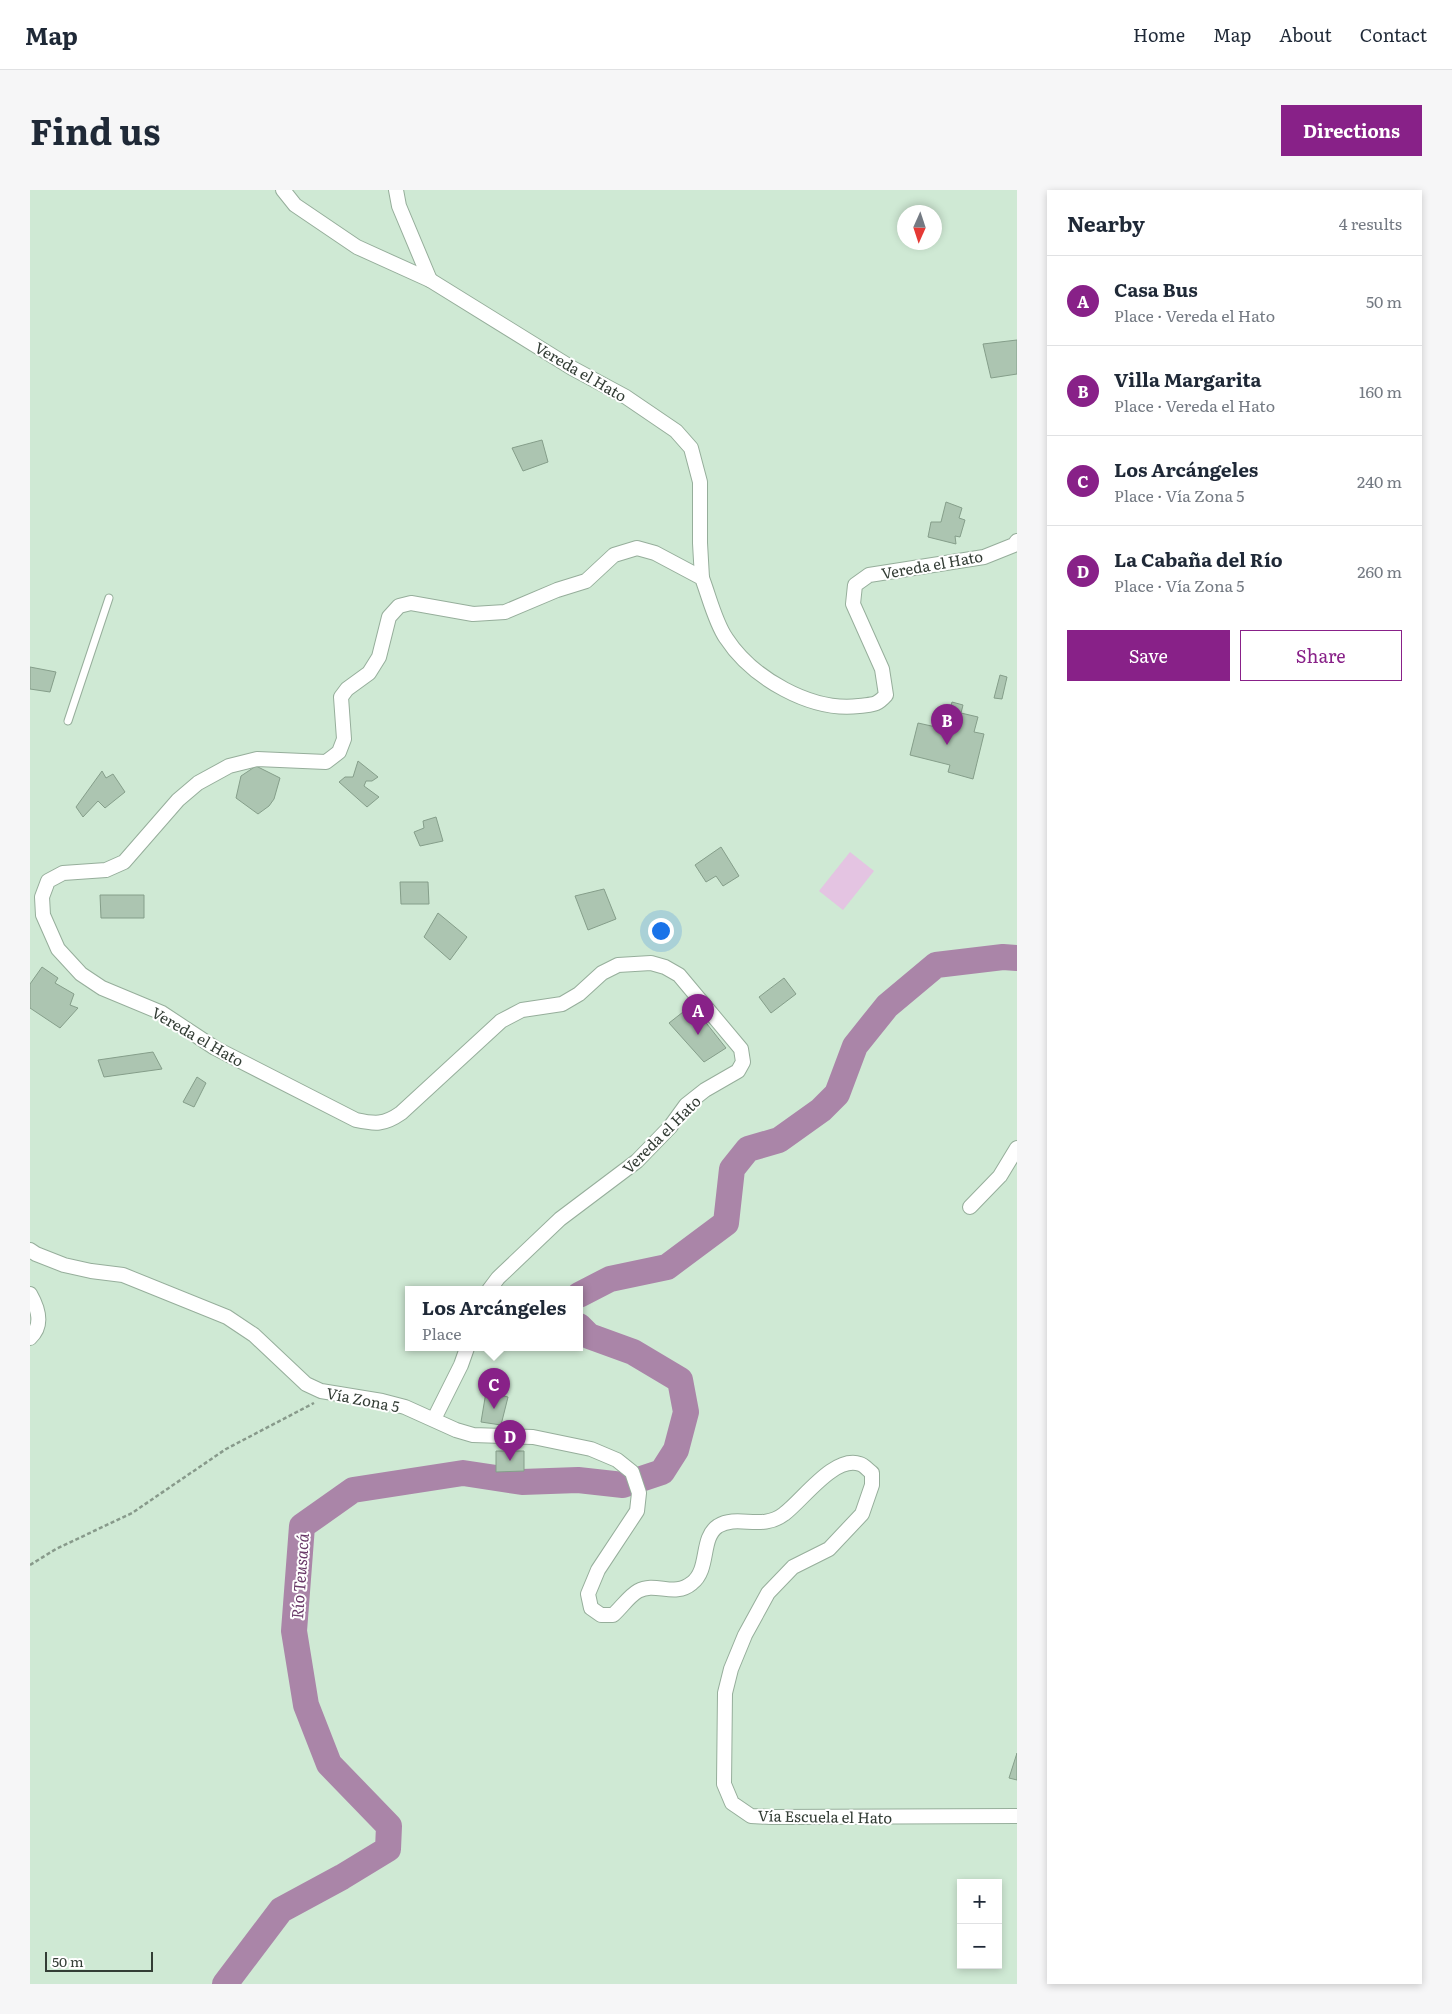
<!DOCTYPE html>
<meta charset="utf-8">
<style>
:root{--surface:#fff;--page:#f6f6f7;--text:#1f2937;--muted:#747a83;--line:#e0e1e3;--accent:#882188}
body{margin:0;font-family:Literata,serif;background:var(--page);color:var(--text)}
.controls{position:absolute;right:15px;bottom:15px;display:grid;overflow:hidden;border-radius:0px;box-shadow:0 2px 8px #0003}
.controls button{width:45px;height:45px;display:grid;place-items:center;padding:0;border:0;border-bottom:1px solid var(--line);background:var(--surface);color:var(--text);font:25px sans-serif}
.compass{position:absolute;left:867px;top:15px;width:45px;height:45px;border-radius:50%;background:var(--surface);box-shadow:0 2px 8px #0003;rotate:183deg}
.scale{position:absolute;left:15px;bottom:12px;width:108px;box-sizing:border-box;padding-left:5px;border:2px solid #333d35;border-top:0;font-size:14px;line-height:18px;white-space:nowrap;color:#333d35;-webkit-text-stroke:4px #fff;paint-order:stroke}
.you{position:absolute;left:630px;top:740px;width:18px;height:18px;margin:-12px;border:4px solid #fff;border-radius:50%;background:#1a73e8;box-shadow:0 0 0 8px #1a73e833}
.badge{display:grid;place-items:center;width:32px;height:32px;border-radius:50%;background:var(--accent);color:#fff;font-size:16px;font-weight:700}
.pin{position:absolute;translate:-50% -41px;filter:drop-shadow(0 1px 2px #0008)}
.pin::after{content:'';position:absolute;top:26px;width:18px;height:15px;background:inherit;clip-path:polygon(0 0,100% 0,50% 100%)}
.popup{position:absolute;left:375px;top:1096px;width:178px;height:65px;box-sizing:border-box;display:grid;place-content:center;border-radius:0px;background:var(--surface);filter:drop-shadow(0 1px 4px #0005);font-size:16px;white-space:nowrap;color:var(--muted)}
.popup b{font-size:19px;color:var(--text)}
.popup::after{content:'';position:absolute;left:50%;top:100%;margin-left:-10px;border:10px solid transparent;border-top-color:var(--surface)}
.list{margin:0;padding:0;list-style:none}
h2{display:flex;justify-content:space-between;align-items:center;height:65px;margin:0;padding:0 20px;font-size:21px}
h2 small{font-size:16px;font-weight:400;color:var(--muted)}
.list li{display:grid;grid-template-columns:32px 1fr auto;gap:15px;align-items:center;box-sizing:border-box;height:90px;padding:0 20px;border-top:1px solid var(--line)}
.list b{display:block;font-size:19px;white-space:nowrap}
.list p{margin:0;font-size:16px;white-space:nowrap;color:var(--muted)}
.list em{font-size:16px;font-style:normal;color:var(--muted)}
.actions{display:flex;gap:10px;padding:15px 20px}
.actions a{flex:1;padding:11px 0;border:1px solid var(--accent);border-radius:0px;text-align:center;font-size:18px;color:var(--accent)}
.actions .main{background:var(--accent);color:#fff}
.map{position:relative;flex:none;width:987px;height:1794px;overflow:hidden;border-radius:0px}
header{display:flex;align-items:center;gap:30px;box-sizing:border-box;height:70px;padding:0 25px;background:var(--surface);border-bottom:1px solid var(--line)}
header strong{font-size:24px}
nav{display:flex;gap:28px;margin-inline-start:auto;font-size:18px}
.intro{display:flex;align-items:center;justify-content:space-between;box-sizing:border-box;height:120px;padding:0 30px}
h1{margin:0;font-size:35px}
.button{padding:12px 22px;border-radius:0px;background:var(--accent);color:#fff;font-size:18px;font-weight:700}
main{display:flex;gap:30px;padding:0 30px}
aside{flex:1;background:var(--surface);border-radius:0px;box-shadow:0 2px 8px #0003}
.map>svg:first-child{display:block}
</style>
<header>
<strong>Map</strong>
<nav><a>Home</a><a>Map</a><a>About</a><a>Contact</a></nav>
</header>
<div class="intro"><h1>Find us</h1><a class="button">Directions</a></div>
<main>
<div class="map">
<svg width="987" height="1794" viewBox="0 0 987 1794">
<rect width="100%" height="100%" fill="#cfe9d4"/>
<path fill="#e4c4e2" d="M820,662L844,681L813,720L789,701Z"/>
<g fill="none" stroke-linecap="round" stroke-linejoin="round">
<g stroke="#aa85a8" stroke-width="26">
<path d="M549,1105L580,1089L637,1077L696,1033L702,979L718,959L749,950L791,920L807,904L825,856L857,816L906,775L973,767L987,768"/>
<path d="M195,1794L251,1720L312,1687L358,1659L359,1636L299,1574L276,1515L264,1441L272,1336L323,1300L433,1283L492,1292L548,1290L593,1295L632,1282L646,1260L656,1222L650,1190L603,1162L559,1146L549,1136"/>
</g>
</g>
<g fill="#acc5b1" stroke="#859e8a">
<path d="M987,150V184L961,188L953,154Z"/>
<path d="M512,250L518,272L493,281L482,258Z"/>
<path d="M916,312L932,318L929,328L935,330L930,347L925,346L926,354L898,347L901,332H911Z"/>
<path d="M0,477L26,482L20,502L0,499Z"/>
<path d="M970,485L977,487L972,509L964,508Z"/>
<path d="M922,512L933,515L931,523L948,527L944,542L954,544L943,589L918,582L920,575L880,565L888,533L915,539Z"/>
<path d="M328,571L348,587L342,591H336L334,596L349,607L337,617L309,592L315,587H323Z"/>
<path d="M226,576L250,588L244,609L239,616L228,624L206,608L211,586Z"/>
<path d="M72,581L76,588L83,584L95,602L75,618L68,611L53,627L46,617Z"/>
<path d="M406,627L413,651L390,656L384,642L394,638L393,631Z"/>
<path d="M691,657L709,686L693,696L686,686L676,692L665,675Z"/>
<path d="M370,692H398L399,714H371Z"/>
<path d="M574,699L586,729L558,740L545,706Z"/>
<path d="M70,705H114V728H71Z"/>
<path d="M408,723L437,747L420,770L394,747Z"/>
<path d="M12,777L28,788L25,793L44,804L40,815L48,818L30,838L0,818V794Z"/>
<path d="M754,788L766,804L741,823L729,807Z"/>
<path d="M662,815L696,858L674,872L639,833Z"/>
<path d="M123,862L132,879L74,887L68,870Z"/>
<path d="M167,887L176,893L164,917L153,912Z"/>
<path d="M456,1202L478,1207L471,1235L451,1232Z"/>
<path d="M466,1261H494V1281L466,1282Z"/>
<path d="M987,1563V1590L979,1588Z"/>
</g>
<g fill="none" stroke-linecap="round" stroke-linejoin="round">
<defs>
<path id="service" d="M38,531L79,408"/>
<g id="minor">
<path d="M253,0L265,15L327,57L400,90L542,178L596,207L646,241L661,258L670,292V353L672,388"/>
<path d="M366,0L369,16L400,90"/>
<path d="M940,1017L970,986L987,958"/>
<path d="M0,1060L6,1064L34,1075L61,1081L93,1085L197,1127L224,1145L276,1194L291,1201L352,1211L375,1217L426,1240L443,1245L503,1247L561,1259L587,1270L602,1282L609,1303L607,1321L568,1380L558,1404L561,1418L571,1425H583C591,1418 599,1406 608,1401C626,1391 644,1408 662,1393C680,1379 670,1348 688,1336C708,1324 732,1341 754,1324C773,1310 804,1265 830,1274C834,1275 838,1280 842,1283V1295L832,1324L799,1359L763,1377L738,1403L715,1445L701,1479L695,1503L694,1594L702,1613L721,1626L741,1627L987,1626"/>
<path d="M459,1100L468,1088L530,1029L607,971L640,937L656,915L675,900L708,881L713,872L711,859L649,785L635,777L621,773L588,775L572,783L549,804L532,814L492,820L471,831L371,923C354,935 345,934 326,930L185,858L132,823L72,798L51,784L28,759L13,725L12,707L18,691L33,683L76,680L94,672L148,610L168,593L199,576L227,569L296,572L309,562L314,549L311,507L317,499L339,483L349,467L359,427L369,416L381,413L443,424L475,422L527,400L556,391L584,365L607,358L625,363L672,388C679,406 685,432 696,448C722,488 781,522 829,516C843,514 846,516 856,505L852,479L823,414L825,395L839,385L954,367L984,355L987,351"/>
<path d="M0,1104C8,1118 14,1135 0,1148"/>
<path d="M404,1229L431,1175L437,1158"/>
</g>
</defs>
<use href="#service" stroke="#96ae9b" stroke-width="9"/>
<use href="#minor" stroke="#96ae9b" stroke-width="16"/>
<path stroke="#889a8b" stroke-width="2.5" stroke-dasharray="4 2.5" stroke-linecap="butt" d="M0,1375L26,1359L102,1323L196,1259L284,1213"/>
<use href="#service" stroke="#fff" stroke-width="7"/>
<use href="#minor" stroke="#fff" stroke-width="14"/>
</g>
<g text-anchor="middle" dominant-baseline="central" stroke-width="4" stroke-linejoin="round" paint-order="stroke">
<g font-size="15" fill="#333d35" stroke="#fff">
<text transform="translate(551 181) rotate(30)">Vereda el Hato</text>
<text transform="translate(902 374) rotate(-10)">Vereda el Hato</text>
<text transform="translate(168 846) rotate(30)">Vereda el Hato</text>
<text transform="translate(631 944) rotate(-45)">Vereda el Hato</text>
<text transform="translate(333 1209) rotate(11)">Vía Zona 5</text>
<text transform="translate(795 1626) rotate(1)">Vía Escuela el Hato</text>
</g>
<g font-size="16" font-style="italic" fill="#683867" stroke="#fff">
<text transform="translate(269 1386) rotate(-86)">Río Teusacá</text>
</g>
</g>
</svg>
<div class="controls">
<button>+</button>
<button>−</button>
</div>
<svg class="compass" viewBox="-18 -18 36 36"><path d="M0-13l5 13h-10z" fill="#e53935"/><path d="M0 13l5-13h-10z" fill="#747a83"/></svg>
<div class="scale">50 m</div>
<div class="you"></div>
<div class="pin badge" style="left:668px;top:845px">A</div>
<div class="pin badge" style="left:917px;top:555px">B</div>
<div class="pin badge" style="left:464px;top:1219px">C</div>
<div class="popup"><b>Los Arcángeles</b>Place</div>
<div class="pin badge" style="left:480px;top:1271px">D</div>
</div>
<aside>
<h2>Nearby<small>4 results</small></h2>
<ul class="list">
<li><span class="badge">A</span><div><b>Casa Bus</b><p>Place · Vereda el Hato</p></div><em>50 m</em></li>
<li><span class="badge">B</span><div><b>Villa Margarita</b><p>Place · Vereda el Hato</p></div><em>160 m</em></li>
<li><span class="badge">C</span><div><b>Los Arcángeles</b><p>Place · Vía Zona 5</p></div><em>240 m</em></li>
<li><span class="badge">D</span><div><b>La Cabaña del Río</b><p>Place · Vía Zona 5</p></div><em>260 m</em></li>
</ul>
<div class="actions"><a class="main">Save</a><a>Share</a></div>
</aside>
</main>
